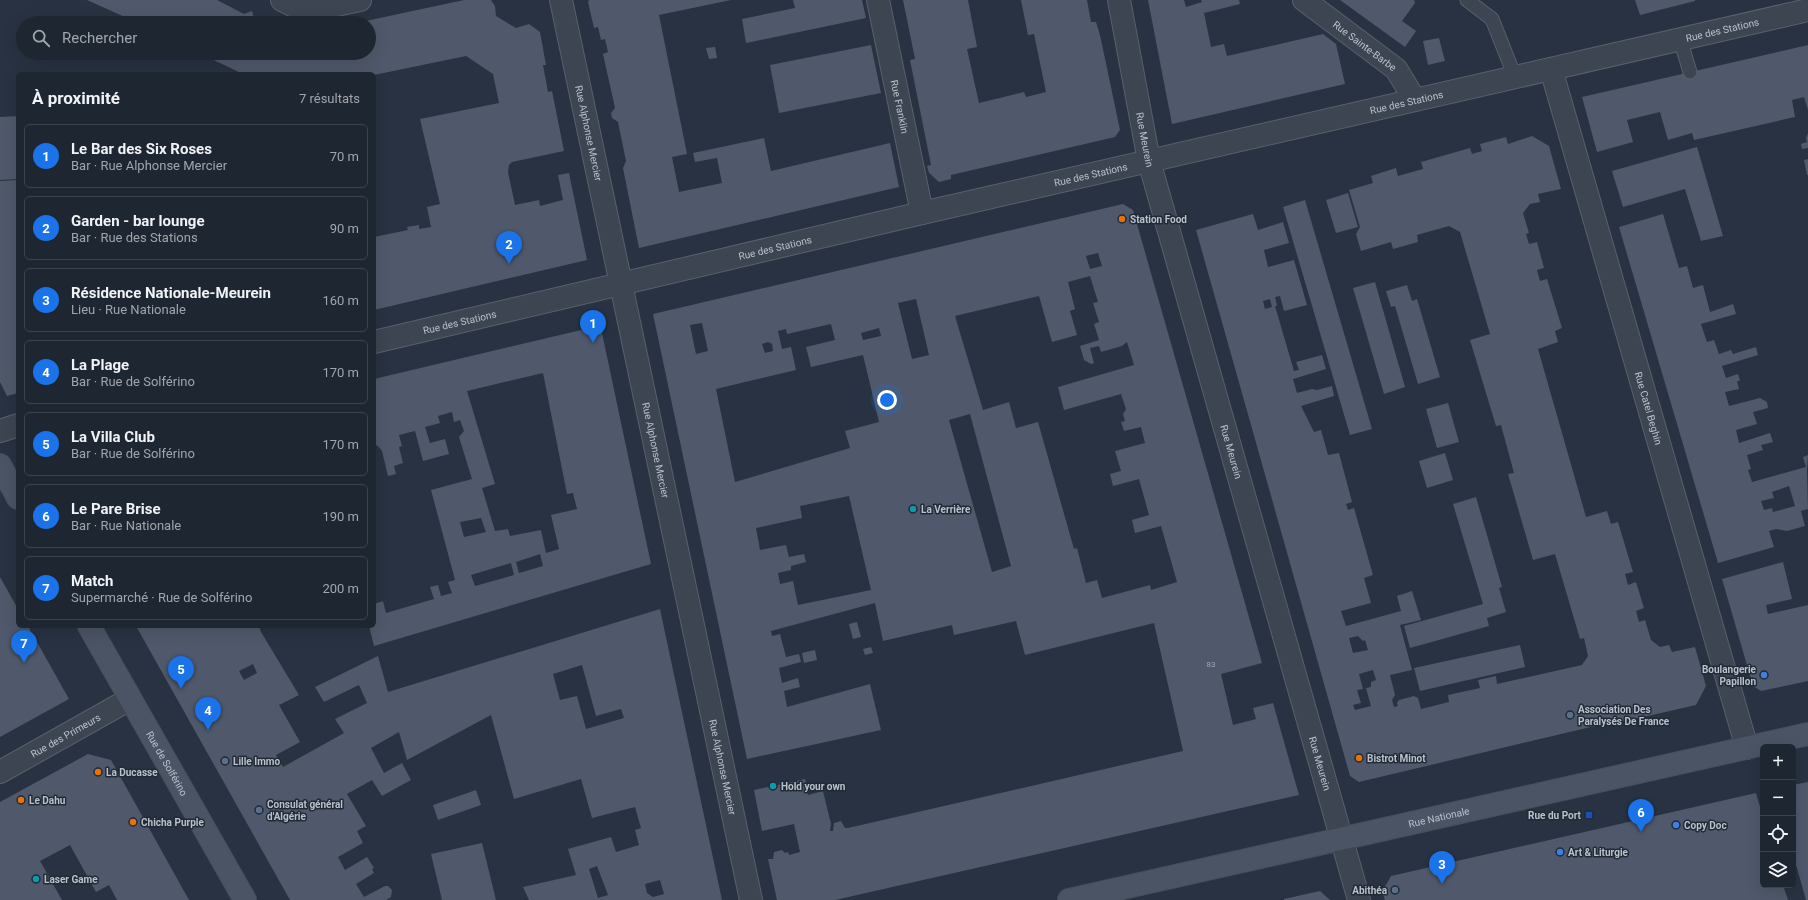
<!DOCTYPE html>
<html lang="fr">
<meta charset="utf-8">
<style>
:root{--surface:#1e2632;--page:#2b323e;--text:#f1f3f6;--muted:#a1a5ac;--line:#3c434d;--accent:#1a73e8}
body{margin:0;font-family:Roboto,sans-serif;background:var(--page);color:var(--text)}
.controls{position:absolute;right:12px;bottom:12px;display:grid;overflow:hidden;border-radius:6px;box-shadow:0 4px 16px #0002}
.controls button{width:36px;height:36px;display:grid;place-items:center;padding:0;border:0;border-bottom:1px solid var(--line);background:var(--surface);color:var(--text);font:20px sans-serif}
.you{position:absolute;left:887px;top:400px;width:14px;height:14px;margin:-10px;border:3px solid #fff;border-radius:50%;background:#1a73e8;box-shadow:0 0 0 6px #1a73e833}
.badge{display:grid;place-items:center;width:26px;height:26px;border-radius:50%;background:var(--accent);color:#fff;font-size:13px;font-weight:700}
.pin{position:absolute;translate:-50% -33px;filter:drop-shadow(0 1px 2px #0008)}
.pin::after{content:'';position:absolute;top:21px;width:14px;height:12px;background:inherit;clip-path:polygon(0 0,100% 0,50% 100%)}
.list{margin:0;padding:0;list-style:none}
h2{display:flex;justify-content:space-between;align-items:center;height:52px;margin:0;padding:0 16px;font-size:17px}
h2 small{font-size:13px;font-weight:400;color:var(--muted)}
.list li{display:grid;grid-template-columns:26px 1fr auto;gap:12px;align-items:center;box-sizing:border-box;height:64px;margin:0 8px 8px;padding:0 8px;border:1px solid var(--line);border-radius:6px}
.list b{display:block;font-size:15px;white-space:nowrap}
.list p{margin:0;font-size:13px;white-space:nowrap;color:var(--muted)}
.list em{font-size:13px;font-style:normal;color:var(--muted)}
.icon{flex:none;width:22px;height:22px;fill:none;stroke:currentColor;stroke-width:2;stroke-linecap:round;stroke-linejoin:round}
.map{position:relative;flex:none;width:1808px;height:900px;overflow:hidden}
.search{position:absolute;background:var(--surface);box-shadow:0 4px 16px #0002;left:16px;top:16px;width:360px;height:44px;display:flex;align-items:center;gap:10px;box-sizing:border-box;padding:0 14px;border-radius:22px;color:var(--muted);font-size:15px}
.panel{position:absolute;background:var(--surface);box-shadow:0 4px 16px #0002;left:16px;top:72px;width:360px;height:556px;border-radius:6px}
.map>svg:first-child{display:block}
</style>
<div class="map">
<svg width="1808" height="900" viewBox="0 0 1808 900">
<rect width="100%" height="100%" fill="#283242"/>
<g fill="#4f596b" fill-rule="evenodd">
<path d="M87,0H217L244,14L252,11L254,18L260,21L268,19L269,23H138Z"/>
<path d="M464,0H491L495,6L496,16L516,28L529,24L540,32L546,65H543L548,92L552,91L564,151L512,162L509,165L508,172L515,205L539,200L540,206L563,200L558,175L569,173L587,260L374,310V237L408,230L407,227L419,225V229L431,227L427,207L440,204L420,119L499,103L493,74L466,56L374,75V74H243L199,53H369V23L361,22Z"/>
<path d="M589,0H731L659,15L687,154L672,157L679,192L722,183L717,158L695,162L693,153L764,138L771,171L890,143L899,187L639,248L623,168L626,161L618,122L612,118L611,113L615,108L603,54L608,52L605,39L601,40L598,27L594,28L588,2Z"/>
<path d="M793,0H862L866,18L746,43L742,19L795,8Z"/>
<path d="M903,0H968L977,47L967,49L979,103L1024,92L1026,97L1046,92L1034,34L1028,35L1021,0H1087L1091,22H1096L1100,35L1120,130L1115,137L951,175V179L939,182L929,173L927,166L931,165L910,60L915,59Z"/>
<path d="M1148,0H1184L1186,7L1202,2L1201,0H1239L1240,4L1204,13L1211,47L1224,44L1227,56L1323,34L1336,44L1345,84L1172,124Z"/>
<path d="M1340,0H1414L1415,3L1402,21L1416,31L1405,47Z"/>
<path d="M1635,0H1695V1L1640,15Z"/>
<path d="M1439,38L1445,61L1428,65L1423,41Z"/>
<path d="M871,45L881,93L779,113L770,65Z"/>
<path d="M1808,45V110L1804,97L1792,100L1795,117L1694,140L1692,133L1668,140L1660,112L1627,120L1633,142L1597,152L1582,97Z"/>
<path d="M715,47L717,58L709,59L706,48Z"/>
<path d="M18,116V179L0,180V117Z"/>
<path d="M1808,133V148L1802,149L1801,144L1807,142L1806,138Z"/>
<path d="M1532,136L1549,146L1561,189L1538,194L1540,202L1530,204L1523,213L1529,233L1526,234L1529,244L1537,242L1544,268L1537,270L1540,281L1547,279L1562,328L1555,331L1558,342L1538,349L1586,517L1607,511L1611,524L1618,522L1633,572L1625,574L1628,585L1636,582L1644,608L1636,611L1639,622L1645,620L1651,640L1660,647L1669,645L1672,652L1695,647L1706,686L1696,705L1617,723L1616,721L1359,782L1350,776L1196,230L1253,214L1258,230L1283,222L1289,243L1264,250L1268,267L1294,260L1307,305L1284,311L1280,296L1275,297L1277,306H1275L1294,371L1299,370L1296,362L1322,355L1326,369L1293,379L1297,393L1312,389L1317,390L1332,386L1334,396L1301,406L1314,432L1321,430L1328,455L1339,453L1352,502L1346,504L1348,510L1354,508L1373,575L1364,578L1371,603L1341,611L1346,626L1401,611L1397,596L1412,591L1421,620L1400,625L1412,670L1390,675L1395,695L1392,700L1394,707L1398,706L1397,703L1399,700L1414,696L1418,698L1421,709L1449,702L1448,695L1480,688L1478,680L1496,676L1497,684L1582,665L1588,656L1584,638L1580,639L1555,554L1533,560L1508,474L1514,473L1501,425L1496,426L1470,340L1490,334L1460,232L1449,226L1417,235L1418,242L1393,249L1391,242L1361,251L1356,234L1360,227L1349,190L1373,183L1371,176L1396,168L1398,176L1423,169L1421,162L1470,148L1472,154L1482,151L1480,144L1506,137L1508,144ZM1270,299L1272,307L1265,309L1263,301ZM1358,636L1363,641L1365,640L1368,650L1353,653L1349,638ZM1373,670L1376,680L1371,682V687L1366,688L1371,706L1355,710L1353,705L1361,703L1357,690L1363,689L1359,674Z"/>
<path d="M1697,147L1723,236L1701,241L1685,189L1623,207L1612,171Z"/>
<path d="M1808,159V175H1807L1804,160Z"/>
<path d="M18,180V393L7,396L0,382V181Z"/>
<path d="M1348,193L1358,227L1336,233L1326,200Z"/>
<path d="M1305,200L1372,429L1350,435L1283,207Z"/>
<path d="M1123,204L1133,210L1262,663L1221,674L1233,725L1256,719L1253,708L1273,703L1299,795L835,900H777L768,859H773L774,852L782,850L785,853L788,852L789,855L800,852L794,824L762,831L754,790L805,779L808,795L823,791L831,824L830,831H833L834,823L841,821L845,828H848L1183,751L1154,623L1025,655L1016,621L954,635L952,625L883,641L875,603L771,631L772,636L780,634L786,657L799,654L801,662L779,668L782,683L798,678L800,687L784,691L787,707L870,684L881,730L747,759L653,314ZM1098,253L1102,266L1090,269L1086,256ZM1090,276L1098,302L1093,303L1099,322L1094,324L1099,340L1080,346L1084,360L1091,364L1094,363L1090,348L1099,346L1101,352L1122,346L1127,342L1134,365L1058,387L1064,410L1121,394L1126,409L1123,414L1125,421L1121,422L1124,431L1141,427L1145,443L1115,451L1121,471L1110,474L1113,486L1139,479L1149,515L1132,520L1135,533L1161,526L1177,582L1151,590L1150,585L1102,598L1097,580L1086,583L1077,548L1074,549L1038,422L1016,428L1009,402L983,410L955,316L1039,296L1052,342L1077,335L1070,311L1075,309L1068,282ZM916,299L929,355L912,359L898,303ZM702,323L708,351L696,354L690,325ZM831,324L835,340L806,347L811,367L863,355L879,422L845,431L850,448L735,482L716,389L796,370L791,347L782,349L778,331L786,329L787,334ZM879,328L881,336L863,340L861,333ZM768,342L772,344L773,351L765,353L762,344ZM970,414L1011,566L992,572L949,420ZM849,496L871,590L798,605L793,581L780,584L778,573L791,570V566L806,562L804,554L789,557L786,545L760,550L756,528L802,518L800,506Z"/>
<path d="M1663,214L1679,268L1687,266L1693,288L1703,285L1710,312L1733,304L1736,314L1701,324L1707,342L1714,340L1719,354L1731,350L1733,354L1756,347L1758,355L1722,366L1726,378L1738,374L1740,381H1737L1739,389L1725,392L1729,406L1760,398L1767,402L1768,408L1753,412L1757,424L1736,430L1739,443L1770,433L1773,442L1761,445L1763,450L1747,455L1751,469L1748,470L1752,482L1806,467L1803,457L1808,455L1807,470L1808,509L1801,511L1805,526L1787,531L1776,529L1769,531L1774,547L1718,563L1619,227ZM1789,486L1795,506L1773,512L1772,508L1764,510L1761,501L1774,498L1772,492Z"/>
<path d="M1375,282L1405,387L1384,394L1353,288Z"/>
<path d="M1407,285L1412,301L1417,299L1440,377L1418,384L1395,306L1391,307L1386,291Z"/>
<path d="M594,327L602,333L651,564L374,646L369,626H374V604L383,601L386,613L434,599L430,587L438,585L441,596L452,593L448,582L455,580L431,490L472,479L459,437L464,431L460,420L454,422L452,412L438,416L440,423L425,427L430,443L445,439L449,454L423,461L415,431L399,435L402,446L399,447L403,463L394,466L396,474L388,476L382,451L378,446L374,444V379ZM543,373L567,494L573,493L577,509L551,515L559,549L546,553L541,530L510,536L508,529L495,531L482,488L495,484L467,391ZM481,518L486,532L464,537L460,522ZM540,554L543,566L519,573L516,562ZM511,563L514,575L475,586L471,575Z"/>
<path d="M1448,403L1459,442L1437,448L1426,409Z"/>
<path d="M1445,453L1453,480L1427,488L1419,461Z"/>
<path d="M1476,497L1502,587L1499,588L1506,612L1487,618L1489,626L1410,648L1404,626L1483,604L1453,504Z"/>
<path d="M1783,562L1792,599L1766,605L1768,614L1808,605V681L1761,691L1753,686L1722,579Z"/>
<path d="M0,577L18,609V626H28L69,699L0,737Z"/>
<path d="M660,609L722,900H529L523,887L576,875L568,849L611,837L616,852L639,845L635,830L641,828L635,807L592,818L581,779L514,799L491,715L407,760L399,732L371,748L384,773L402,763L411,780L382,796L372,780L347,794L366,826L357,831L363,843L338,857L345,870L367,857L374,868L372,869L374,873L356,884L364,897L385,886H388L392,890L391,897L386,900H290L136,626H259L261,632L299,695L279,705L300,742L276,755L283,767L344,733L335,719L367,703L359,685L324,702L315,687L378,656L388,692ZM253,664L257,673L244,680L239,671ZM582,665L596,716L621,709L624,718L586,729L577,696L560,700L553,674ZM597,866L608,895L598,898L589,869ZM660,880L664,894L653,897L647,893L645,884Z"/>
<path d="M857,622L861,637L853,639L849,624Z"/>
<path d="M1520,645L1525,667L1420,691L1414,668Z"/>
<path d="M871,647L873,653L865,655L863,649Z"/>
<path d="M815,650L817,660L804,663L802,653Z"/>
<path d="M88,754L111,760L189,900H117L109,885L96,892L70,845L40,861L62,900H0V802Z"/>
<path d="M1808,782V900H1806L1793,854V785Z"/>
<path d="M476,790L481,805L438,820L433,805Z"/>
<path d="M1756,793L1763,817V885H1783L1788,900H1385L1382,892L1391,876Z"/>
<path d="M482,843L496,900H442L431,854Z"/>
<path d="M1320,891L1330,900H1284V899Z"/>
</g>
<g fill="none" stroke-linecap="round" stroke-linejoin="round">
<defs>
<g id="lane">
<path d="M1467,0L1492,19L1515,77"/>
<path d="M1680,39L1690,72"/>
</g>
<g id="street">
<path d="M282,0L298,8H322L360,0"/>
<path id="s1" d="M561,0L751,900"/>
<path id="s2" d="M878,0L922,213"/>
<path id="s3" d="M1119,0L1149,161L1359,900"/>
<path id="s4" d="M1304,0L1396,69L1415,100"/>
<path id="s5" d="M1551,69L1747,748"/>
<path id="s6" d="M374,342L922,213L1808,10"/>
<path d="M0,431L18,425"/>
<path id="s7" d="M0,772L130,699"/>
</g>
<g id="secondary">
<path d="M0,465L18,498"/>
<path id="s8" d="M89,626L245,900"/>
<path id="s9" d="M1069,900L1808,734"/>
</g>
</defs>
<use href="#lane" stroke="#58606c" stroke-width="15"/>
<use href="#street" stroke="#58606c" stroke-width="24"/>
<use href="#secondary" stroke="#464e5b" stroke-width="24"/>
<use href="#lane" stroke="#3d4552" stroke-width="13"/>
<use href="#street" stroke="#3d4552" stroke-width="22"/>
<use href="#secondary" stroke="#4b5465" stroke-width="22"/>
</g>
<g fill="#e8710a" stroke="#212a37" stroke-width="1.5">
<circle cx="1122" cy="219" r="4"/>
<circle cx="1359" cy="758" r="4"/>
<circle cx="98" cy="772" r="4"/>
<circle cx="21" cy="800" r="4"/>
<circle cx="133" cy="822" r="4"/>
</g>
<g fill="#0f9aa8" stroke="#212a37" stroke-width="1.5">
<circle cx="913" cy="509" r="4"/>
<circle cx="773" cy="786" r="4"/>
<circle cx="36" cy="879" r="4"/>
</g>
<g fill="#3f7fe0" stroke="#212a37" stroke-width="1.5">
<circle cx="1764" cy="675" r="4"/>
<circle cx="1676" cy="825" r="4"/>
<circle cx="1560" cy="852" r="4"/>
</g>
<g fill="#5c6f8a" stroke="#212a37" stroke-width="1.5">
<circle cx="1570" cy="715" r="4"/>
<circle cx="225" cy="761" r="4"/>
<circle cx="259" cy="810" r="4"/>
<circle cx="1395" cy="890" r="4"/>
</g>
<rect fill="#1a4fb4" stroke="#212a37" stroke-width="1.5" x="1585" y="811" width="8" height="8" rx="2"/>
<g text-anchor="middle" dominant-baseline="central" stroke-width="3" stroke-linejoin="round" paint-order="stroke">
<g font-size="8" fill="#9fa6b4">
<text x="1211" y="664">83</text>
</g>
<g font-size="10" fill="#bac0cc" stroke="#212a37">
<text stroke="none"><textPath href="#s6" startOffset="1384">Rue des Stations</textPath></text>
<text stroke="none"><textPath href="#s4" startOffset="76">Rue Sainte-Barbe</textPath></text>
<text stroke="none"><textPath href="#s6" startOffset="1060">Rue des Stations</textPath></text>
<text stroke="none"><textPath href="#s2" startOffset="109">Rue Franklin</textPath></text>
<text stroke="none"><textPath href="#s1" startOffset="136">Rue Alphonse Mercier</textPath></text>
<text stroke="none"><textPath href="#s3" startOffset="142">Rue Meurein</textPath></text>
<text stroke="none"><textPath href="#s6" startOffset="736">Rue des Stations</textPath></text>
<text stroke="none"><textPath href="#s6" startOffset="412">Rue des Stations</textPath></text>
<text stroke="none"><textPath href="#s6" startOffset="88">Rue des Stations</textPath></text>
<text stroke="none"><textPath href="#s5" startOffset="353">Rue Catel Beghin</textPath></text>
<text stroke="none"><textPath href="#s1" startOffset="460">Rue Alphonse Mercier</textPath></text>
<text stroke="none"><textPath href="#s3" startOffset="466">Rue Meurein</textPath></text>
<text stroke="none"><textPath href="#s7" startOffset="75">Rue des Primeurs</textPath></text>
<text stroke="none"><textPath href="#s8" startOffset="158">Rue de Solférino</textPath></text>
<text stroke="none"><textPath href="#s3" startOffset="790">Rue Meurein</textPath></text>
<text stroke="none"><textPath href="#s1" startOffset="784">Rue Alphonse Mercier</textPath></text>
<text stroke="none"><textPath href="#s9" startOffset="379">Rue Nationale</textPath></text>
</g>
<g font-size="10" font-weight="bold" fill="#bac0cc" stroke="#212a37" text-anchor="start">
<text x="1130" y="219">Station Food</text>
<text x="921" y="509">La Verrière</text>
<text x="1756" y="669" text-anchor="end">Boulangerie<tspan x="1756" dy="12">Papillon</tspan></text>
<text x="1578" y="709">Association Des<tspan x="1578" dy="12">Paralysés De France</tspan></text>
<text x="1367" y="758">Bistrot Minot</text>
<text x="233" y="761">Lille Immo</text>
<text x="106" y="772">La Ducasse</text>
<text x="781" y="786">Hold your own</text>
<text x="29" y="800">Le Dahu</text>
<text x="267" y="804">Consulat général<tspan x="267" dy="12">d'Algérie</tspan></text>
<text x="1581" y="815" text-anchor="end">Rue du Port</text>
<text x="141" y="822">Chicha Purple</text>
<text x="1684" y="825">Copy Doc</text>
<text x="1568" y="852">Art &amp; Liturgie</text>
<text x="44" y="879">Laser Game</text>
<text x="1387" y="890" text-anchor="end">Abithéa</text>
</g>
</g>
</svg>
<div class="controls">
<button>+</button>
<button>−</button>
<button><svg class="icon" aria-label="locate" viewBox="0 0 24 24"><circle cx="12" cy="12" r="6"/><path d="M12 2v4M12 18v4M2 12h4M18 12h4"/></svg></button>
<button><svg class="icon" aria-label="layers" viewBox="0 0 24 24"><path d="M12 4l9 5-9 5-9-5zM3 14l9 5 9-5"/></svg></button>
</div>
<div class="you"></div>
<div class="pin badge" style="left:593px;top:343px">1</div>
<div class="pin badge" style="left:509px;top:264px">2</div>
<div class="pin badge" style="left:1442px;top:884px">3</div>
<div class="pin badge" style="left:208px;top:730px">4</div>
<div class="pin badge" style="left:181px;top:689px">5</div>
<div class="pin badge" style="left:1641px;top:832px">6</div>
<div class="pin badge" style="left:24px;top:663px">7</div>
<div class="search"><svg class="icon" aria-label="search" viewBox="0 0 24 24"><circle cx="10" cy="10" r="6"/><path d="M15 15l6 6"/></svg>Rechercher</div>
<section class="panel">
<h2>À proximité<small>7 résultats</small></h2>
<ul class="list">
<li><span class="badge">1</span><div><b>Le Bar des Six Roses</b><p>Bar · Rue Alphonse Mercier</p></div><em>70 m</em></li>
<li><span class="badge">2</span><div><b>Garden - bar lounge</b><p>Bar · Rue des Stations</p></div><em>90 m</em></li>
<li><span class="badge">3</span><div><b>Résidence Nationale-Meurein</b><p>Lieu · Rue Nationale</p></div><em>160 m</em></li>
<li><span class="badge">4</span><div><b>La Plage</b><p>Bar · Rue de Solférino</p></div><em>170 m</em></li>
<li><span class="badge">5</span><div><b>La Villa Club</b><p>Bar · Rue de Solférino</p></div><em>170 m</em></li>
<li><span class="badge">6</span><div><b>Le Pare Brise</b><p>Bar · Rue Nationale</p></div><em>190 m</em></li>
<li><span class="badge">7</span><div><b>Match</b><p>Supermarché · Rue de Solférino</p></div><em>200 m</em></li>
</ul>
</section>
</div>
